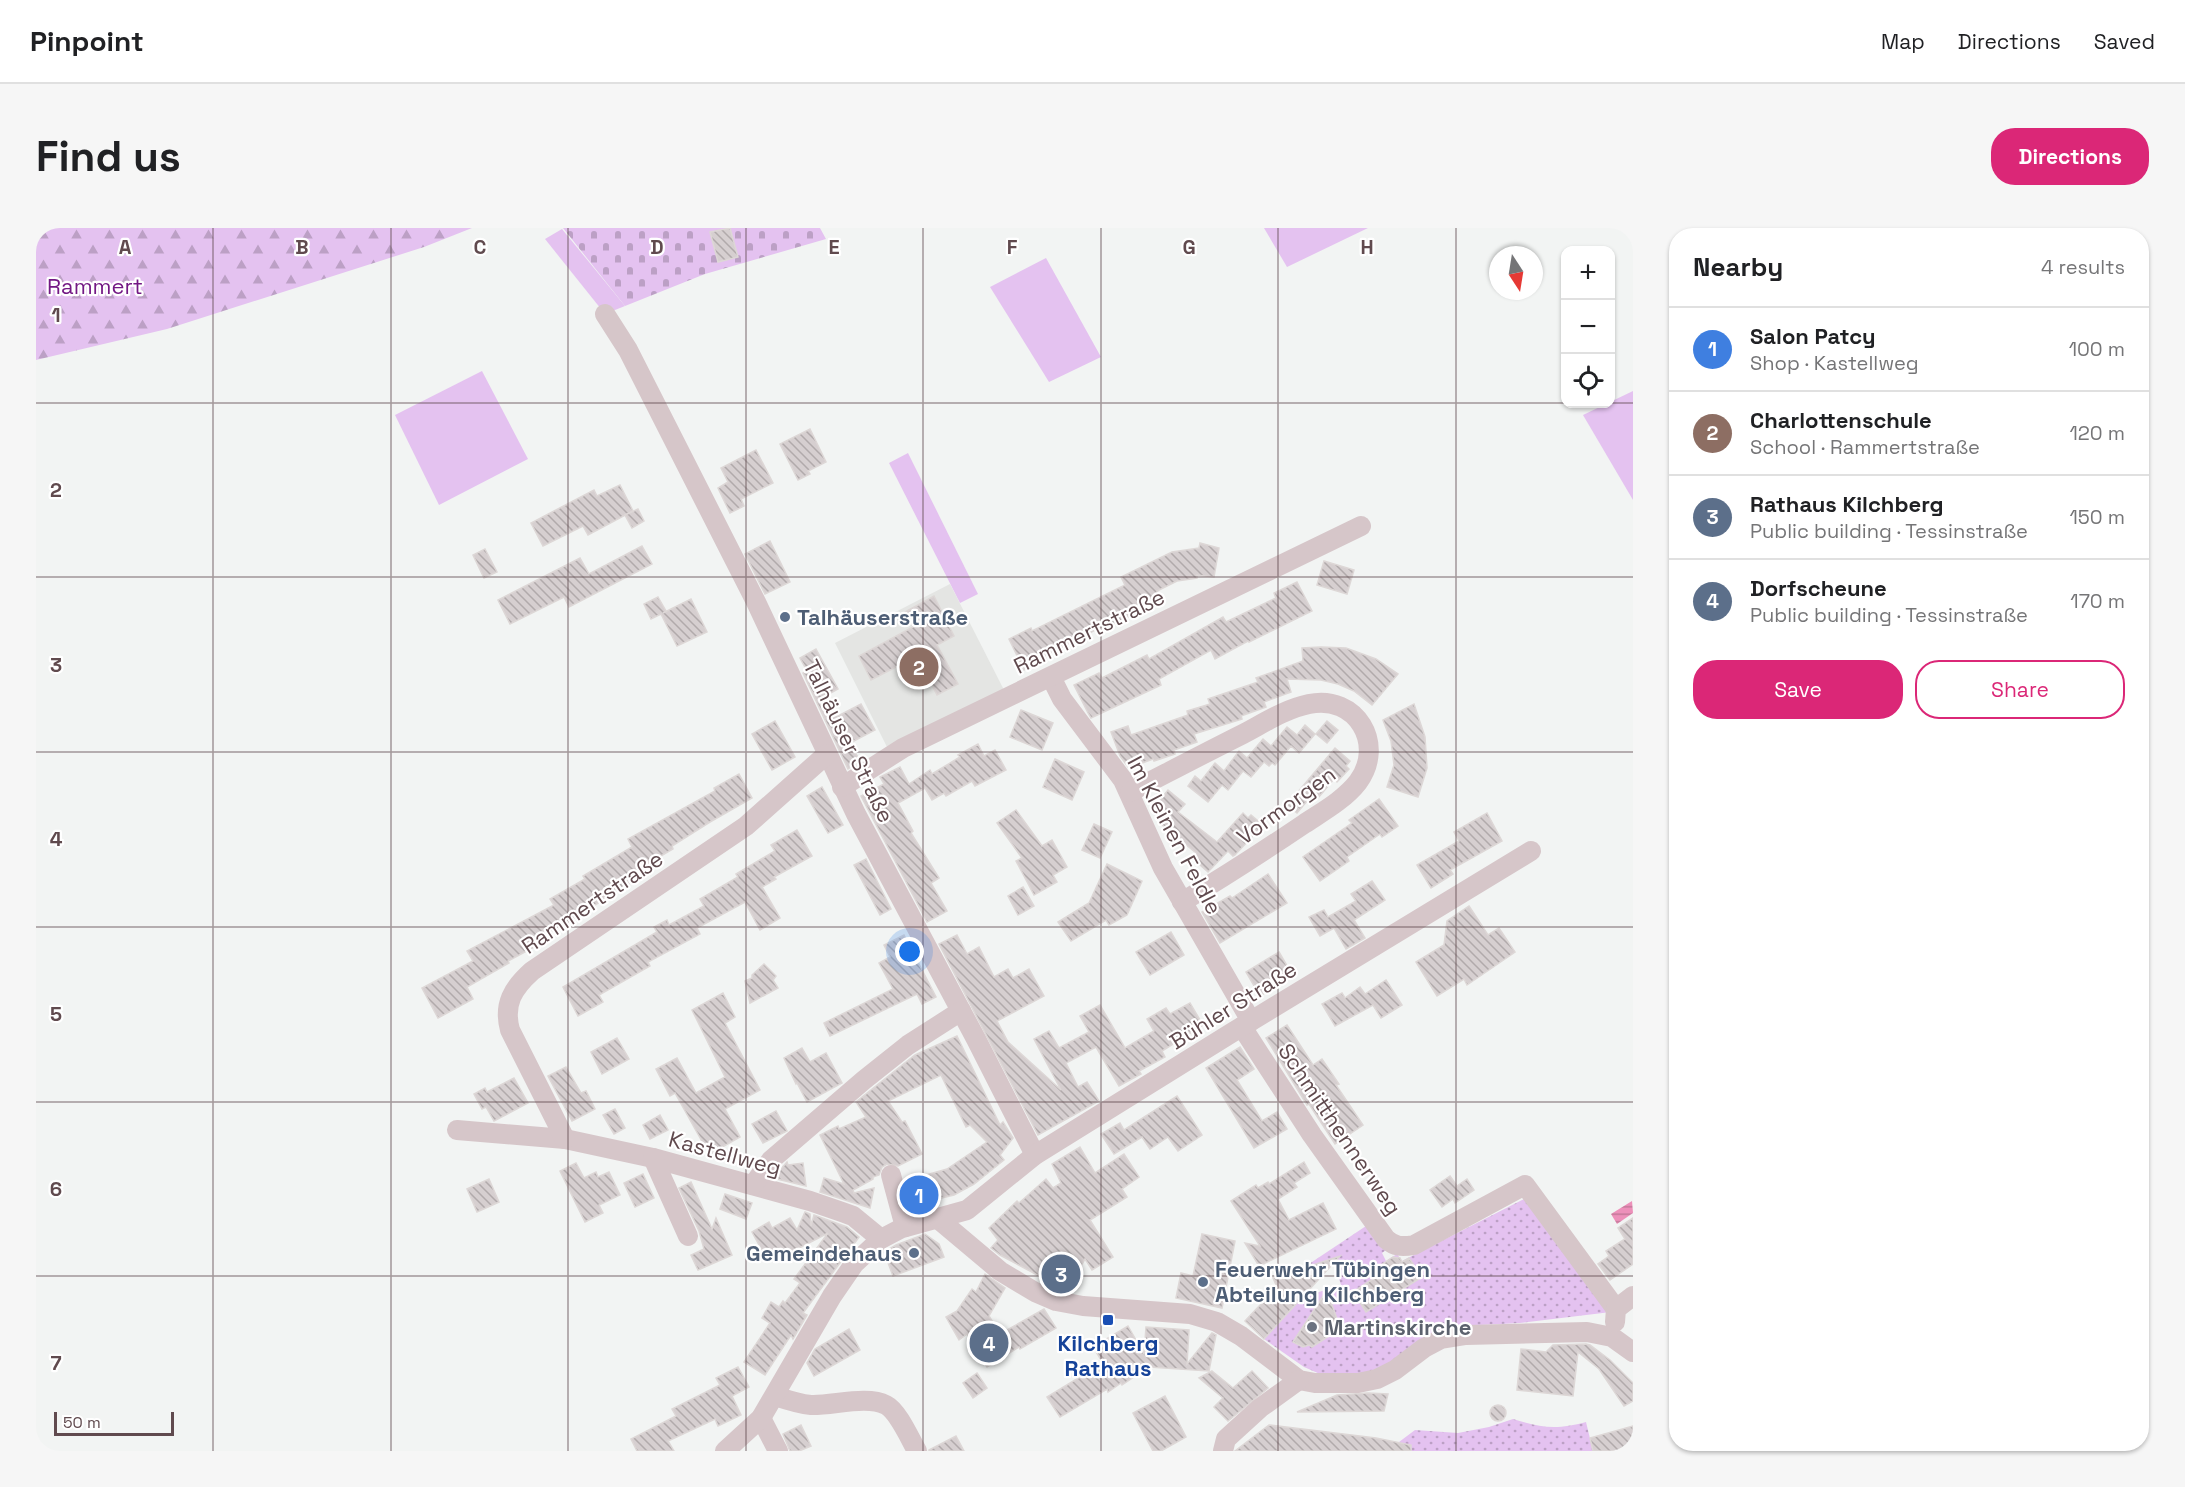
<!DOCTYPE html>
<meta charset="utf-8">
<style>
:root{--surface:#fff;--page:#f6f6f6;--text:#202124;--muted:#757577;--line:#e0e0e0;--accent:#db2777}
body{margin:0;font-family:"Space Grotesk",sans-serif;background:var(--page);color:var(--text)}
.controls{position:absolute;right:18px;top:18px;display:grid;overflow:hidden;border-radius:12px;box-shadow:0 2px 4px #0004}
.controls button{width:54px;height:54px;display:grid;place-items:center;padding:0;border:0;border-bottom:2px solid var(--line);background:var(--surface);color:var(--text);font:30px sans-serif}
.compass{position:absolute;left:1453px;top:18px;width:54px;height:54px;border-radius:50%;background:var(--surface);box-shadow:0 2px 4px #0004;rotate:168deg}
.scale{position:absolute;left:18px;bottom:15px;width:120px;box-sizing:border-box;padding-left:6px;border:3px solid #604a4e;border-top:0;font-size:16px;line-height:21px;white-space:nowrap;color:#604a4e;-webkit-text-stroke:4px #fff;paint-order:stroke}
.you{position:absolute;left:874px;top:724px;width:21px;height:21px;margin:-15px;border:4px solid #fff;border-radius:50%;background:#1a73e8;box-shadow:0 0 0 9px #1a73e833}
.badge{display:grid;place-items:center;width:39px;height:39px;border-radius:50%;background:var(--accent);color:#fff;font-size:20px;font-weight:700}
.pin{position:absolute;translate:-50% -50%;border:3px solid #fff;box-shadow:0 2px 6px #0006}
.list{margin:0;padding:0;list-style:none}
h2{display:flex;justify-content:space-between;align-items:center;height:78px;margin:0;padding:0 24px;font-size:26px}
h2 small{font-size:20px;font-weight:400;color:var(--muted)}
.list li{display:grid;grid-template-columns:39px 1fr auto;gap:18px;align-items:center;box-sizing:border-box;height:84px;padding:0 24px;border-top:2px solid var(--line)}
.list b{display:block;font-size:22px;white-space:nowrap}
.list p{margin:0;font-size:20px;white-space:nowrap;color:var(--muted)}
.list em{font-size:20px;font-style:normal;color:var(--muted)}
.actions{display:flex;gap:12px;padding:18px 24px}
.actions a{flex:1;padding:14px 0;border:2px solid var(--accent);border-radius:24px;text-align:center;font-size:21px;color:var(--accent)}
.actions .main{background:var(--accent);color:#fff}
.icon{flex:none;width:33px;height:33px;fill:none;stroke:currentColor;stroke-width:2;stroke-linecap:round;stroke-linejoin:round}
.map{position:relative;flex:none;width:1597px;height:1223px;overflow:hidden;border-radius:24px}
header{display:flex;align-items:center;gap:36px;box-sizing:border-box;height:84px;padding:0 30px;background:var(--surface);border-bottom:2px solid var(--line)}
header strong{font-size:28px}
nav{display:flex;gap:33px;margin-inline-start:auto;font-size:21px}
.intro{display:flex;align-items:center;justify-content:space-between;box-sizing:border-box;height:144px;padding:0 36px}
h1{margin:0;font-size:42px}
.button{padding:15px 27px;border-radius:24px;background:var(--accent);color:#fff;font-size:21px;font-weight:700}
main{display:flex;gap:36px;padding:0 36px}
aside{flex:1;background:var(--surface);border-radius:24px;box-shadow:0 2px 4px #0004}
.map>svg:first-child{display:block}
</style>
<header>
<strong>Pinpoint</strong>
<nav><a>Map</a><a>Directions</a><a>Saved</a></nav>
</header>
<div class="intro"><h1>Find us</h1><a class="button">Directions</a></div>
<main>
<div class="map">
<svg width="1597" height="1223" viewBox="0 0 1597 1223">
<defs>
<pattern id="forest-firs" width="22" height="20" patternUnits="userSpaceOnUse" patternTransform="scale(1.5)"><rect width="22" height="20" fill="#e4c2f0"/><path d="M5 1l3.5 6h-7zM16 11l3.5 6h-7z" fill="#bca0c5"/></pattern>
<pattern id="cemetery-stones" width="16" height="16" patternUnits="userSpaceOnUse" patternTransform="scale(1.5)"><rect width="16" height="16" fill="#e4c2f0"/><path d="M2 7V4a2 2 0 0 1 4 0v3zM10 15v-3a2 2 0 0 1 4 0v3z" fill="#bca0c5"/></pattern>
<pattern id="park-dots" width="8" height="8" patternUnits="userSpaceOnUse" patternTransform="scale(1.5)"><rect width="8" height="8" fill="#e4c2f0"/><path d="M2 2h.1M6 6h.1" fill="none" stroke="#bca0c5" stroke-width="1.8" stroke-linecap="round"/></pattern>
<pattern id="water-rules" width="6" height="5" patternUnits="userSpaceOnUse" patternTransform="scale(1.5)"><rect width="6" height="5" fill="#ed90ba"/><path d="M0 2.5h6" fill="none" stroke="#c37899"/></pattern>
<pattern id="building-back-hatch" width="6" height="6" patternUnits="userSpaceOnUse" patternTransform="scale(1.5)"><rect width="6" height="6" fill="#d6cfd0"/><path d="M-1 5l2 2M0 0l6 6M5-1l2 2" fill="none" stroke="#b1aaab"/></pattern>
</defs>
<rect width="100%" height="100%" fill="#f2f4f3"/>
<path fill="#e4e5e3" d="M914,356L968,462L852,521L799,415Z"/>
<g fill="#e4c2f0">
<path d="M1228,0H1332L1251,39Z"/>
<path d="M526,1L589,78L569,86L509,11Z"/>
<path d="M1010,30L1065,129L1013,154L954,59Z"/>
<path d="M446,143L492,231L403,277L359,187Z"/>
<path d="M1597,163V272L1547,187Z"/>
<path d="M872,225L942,366L924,375L853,235Z"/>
</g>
<path fill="url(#forest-firs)" d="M0,0H436L388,19L131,101L0,132Z"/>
<path fill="url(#cemetery-stones)" d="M527,0H784L790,11L669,46L589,78Z"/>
<g fill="url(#park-dots)">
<path d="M1490,970L1575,1084L1484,1095L1424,1098L1403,1103L1368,1123L1355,1135L1318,1150L1284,1146L1268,1139L1228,1111L1267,1069L1305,1057L1297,1031L1264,1042L1333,996L1350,1022L1346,1025L1350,1033L1361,1026L1366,1033Z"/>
<path d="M1477,1191C1505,1200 1521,1202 1550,1194L1557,1223H1358L1363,1214L1379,1202L1422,1205L1453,1199Z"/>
</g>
<path fill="url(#water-rules)" d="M1596,973L1597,985L1581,996L1575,986Z"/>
<g fill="url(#building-back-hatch)" stroke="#ddd7d6" stroke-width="1.5">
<path d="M694,0L702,29L682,34L674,4Z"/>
<path d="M774,201L790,234L772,243L774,246L762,252L744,216Z"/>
<path d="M720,222L737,255L705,271L708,278L694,285L682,260L692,254L685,240Z"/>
<path d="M584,257L597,283L552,307L547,298L507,318L495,295L558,262L561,268Z"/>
<path d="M602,281L608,293L596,300L589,287Z"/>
<path d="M734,313L754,354L729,366L709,326Z"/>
<path d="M1164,315L1183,320L1178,349L1161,347V350L1141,353L1121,363L1123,366L1091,382L1094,388L1067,402L1065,399L1009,428L1010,431L988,442L973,411L995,400L996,403L1089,357L1085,349L1136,324L1163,320Z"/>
<path d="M606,318L616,336L533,379L528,369L474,396L462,372L544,330L553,346Z"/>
<path d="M449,321L461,344L448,350L437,327Z"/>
<path d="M1288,333L1318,342L1311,366L1281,357Z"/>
<path d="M1261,354L1276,383L1213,414L1212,413L1179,431L1175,422L1123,451L1125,457L1055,490L1052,485L1038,457L1063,445L1066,450L1111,427L1113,431L1187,389L1190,394L1240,370L1238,365Z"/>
<path d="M898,368L918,408L901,417L922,456L901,467L881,428L835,452L823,428L877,399L869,384Z"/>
<path d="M622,369L630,383L627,385L655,371L671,404L641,418L625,386L615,391L608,376Z"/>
<path d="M1285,419L1310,420L1340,431L1362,446L1336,477L1318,463L1302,456L1285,452L1251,451L1255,464L1228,474L1230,479L1205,488L1206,491L1158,506L1161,514L1138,522L1139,526L1118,533L1117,531L1093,540L1084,528L1075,504L1092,498L1095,507L1152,487L1151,483L1174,476L1172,471L1222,454L1220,450L1267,433L1266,420Z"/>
<path d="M780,421L802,461L791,467L802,488L825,476L839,502L814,515L824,533L812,541L767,445L771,443L764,430Z"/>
<path d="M1378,476L1389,509L1391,540L1382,569L1351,559L1358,537L1355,513L1347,492Z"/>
<path d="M985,482L1017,495L1006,522L974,509Z"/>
<path d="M739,493L759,529L736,542L716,506Z"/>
<path d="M1291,493L1302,502L1291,515L1280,506Z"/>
<path d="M1269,497L1279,506L1263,525L1255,518L1239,537L1236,535L1233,538L1228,534L1215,549L1207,543L1192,562L1186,557L1172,574L1152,558L1159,548L1165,553L1179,535L1188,543L1203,523L1211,530L1227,511L1235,518L1251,499L1261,507Z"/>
<path d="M942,516L948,528L959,522L970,542L939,558L936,553L910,568L908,565L896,572L889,560L862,575L877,603L875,605L903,650L895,655L911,683L891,694L825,568L848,556L844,549L864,539L873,556L894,542L896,546L924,529L922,527Z"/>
<path d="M1299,520L1314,533L1310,538L1313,541L1301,554L1298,551L1282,570L1277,566L1261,585L1251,577Z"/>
<path d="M1019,531L1048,544L1036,572L1007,559Z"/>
<path d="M703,546L716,570L674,594L636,618L637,621L589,649L593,656L512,706L515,710L472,733L473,735L431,759L437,771L402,790L386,760L437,733L431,723L518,677L514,671L549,651L547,648L596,619L592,611L679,563L678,560Z"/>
<path d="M786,559L807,597L792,605L771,568Z"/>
<path d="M1132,562L1149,576L1142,584L1181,614L1207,585L1212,590L1215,587L1227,597L1199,627L1197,628L1192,623L1172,644L1156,630L1160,625L1125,596L1128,592L1116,582Z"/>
<path d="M1343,571L1362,598L1346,609L1344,606L1311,629L1313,633L1284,653L1267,629L1316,595L1313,592Z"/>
<path d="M980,582L1006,618L1016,612L1031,639L1017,647L1021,654L998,667L980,633L986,630L961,595Z"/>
<path d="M1451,585L1466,613L1414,642L1417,646L1395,660L1381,637L1423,613L1418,604Z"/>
<path d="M1058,596L1076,604L1064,630L1046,622Z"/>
<path d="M761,602L776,628L738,649L740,651L726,659L744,690L724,702L709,674L661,700L664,706L612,734L614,738L563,767L567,774L542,788L527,759L621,704L618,699L631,692L633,697L668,678L664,671L702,649L700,646L739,623L735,617Z"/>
<path d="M830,631L855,681L844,687L818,637Z"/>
<path d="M1071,636L1106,653L1091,687L1073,697L1070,692L1035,713L1022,694L1053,675Z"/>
<path d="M1232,646L1251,675L1184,715L1166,684L1194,668L1196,670Z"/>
<path d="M1336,653L1349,672L1318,692L1329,710L1310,721L1298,700L1284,708L1273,689L1288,682L1292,689L1320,673L1315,666Z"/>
<path d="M987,659L998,678L982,687L972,668Z"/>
<path d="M1433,678L1452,707L1463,700L1479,724L1431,757L1428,751L1401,768L1380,734L1408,717L1411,693Z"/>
<path d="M1135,704L1148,727L1114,747L1100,724Z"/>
<path d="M868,707L900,769L886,776L881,766L794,808L788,795L857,761L843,735L854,729L848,717Z"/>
<path d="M921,707L931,726L943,719L958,749L972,741L977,750L993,741L1008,768L961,793L972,814L1025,862L998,811L1013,803L1023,820L1053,804L1044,788L1064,777L1089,820L1118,803L1111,791L1130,780L1134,786L1154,775L1167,797L1126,823L1129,829L1103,843L1105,846L1083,858L1060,819L1030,835L1042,859L1051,854L1063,873L1002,907L903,716Z"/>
<path d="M1243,724L1257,748L1224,768L1210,744Z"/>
<path d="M728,736L740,748L737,752L742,760L714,775L709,753L716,750V747Z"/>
<path d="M1350,752L1366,777L1345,790L1337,777L1299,798L1286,776L1306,765L1309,770L1324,759L1329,766Z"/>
<path d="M687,765L699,789L689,795L724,862L689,881L704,909L676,925L671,915L668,917L639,865L634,868L620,841L641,830L660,865L689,849L656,782Z"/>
<path d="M1251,797L1277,837L1286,831L1303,856L1300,857L1327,897L1299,916L1273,876L1271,877L1230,810Z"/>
<path d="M921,808L964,897L967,894L977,910L964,927L968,932L938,956L918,967L876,977L869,953L911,941L951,914L934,897L930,899L905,847L852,873L866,894L869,893L886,926L862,938L851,936L846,939L843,947L837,949V951L817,962L818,965L838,960L834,980L784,964L788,950L808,956L784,907L802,898L803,901L830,889L820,874L879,827Z"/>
<path d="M581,810L593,831L566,846L555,824Z"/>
<path d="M1204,819L1218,841L1201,852L1226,893L1241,884L1251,901L1218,920L1170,840Z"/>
<path d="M766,820L774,834L790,825L806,855L771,874L761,855L760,856L748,830Z"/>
<path d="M530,839L545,865L550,863L559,881L536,893L512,848Z"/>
<path d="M478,850L492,875L458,893L450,879L446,881L438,866L449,860L451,864Z"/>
<path d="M1141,868L1166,907L1142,923L1132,909L1114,921L1106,909L1078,926L1065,906L1084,895L1088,902Z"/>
<path d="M579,881L589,900L578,906L567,887Z"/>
<path d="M740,883L751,903L727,915L716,896Z"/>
<path d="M624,887L632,902L614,911L607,897Z"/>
<path d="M1044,919L1059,945L1088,926L1103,949L1086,961L1091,969L1054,992L1077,1029L1056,1042L1049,1031L1031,1063L964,1027L955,1020L962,1012L953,1000L981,973L983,975L1010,951L1017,960L1025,955L1016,936Z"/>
<path d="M751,934L752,937L767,935L770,958L737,950Z"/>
<path d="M1268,934L1274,945L1258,955L1261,959L1242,971L1253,992L1287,975L1300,1001L1223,1038L1209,1015L1224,1018L1195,973L1220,957L1222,960L1232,954L1233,956Z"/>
<path d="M540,935L548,950L560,944L562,949L573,944L584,967L563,977L567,985L549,994L524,943Z"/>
<path d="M607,946L618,970L599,979L588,955Z"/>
<path d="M1414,948L1421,958L1431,951L1438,962L1419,975L1417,971L1406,979L1394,962Z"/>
<path d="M453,951L463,974L441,984L431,961Z"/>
<path d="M655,954L676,1001L680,990L696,1027L662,1042L655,1027L668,1021L663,1003L643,960Z"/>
<path d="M689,966L716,975L710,991L684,981Z"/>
<path d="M769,984L774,986L775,998L778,987L811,999L823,1009L767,1085L771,1087L757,1111L755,1107L729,1147L708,1134L734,1095L726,1090L735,1074L743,1079L747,1073L749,1075L764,1055L758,1051L792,1005L748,1028L745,1022L730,1030L716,1004L733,994L736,1000L754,990L761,1002Z"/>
<path d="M1597,990V1036L1574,1052L1562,1036L1573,1028L1570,1023L1589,1011L1582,1000Z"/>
<path d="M889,1006L903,1016L908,1029L857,1048L848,1024L860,1017Z"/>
<path d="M1166,1006L1199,1013L1186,1080L1140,1070L1145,1045L1157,1048Z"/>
<path d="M1304,1028L1228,1111L1209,1093L1241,1059L1237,1050Z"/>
<path d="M1357,1029L1364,1030L1366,1034L1373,1030L1386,1049L1330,1084L1317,1064L1340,1049L1336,1043Z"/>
<path d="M949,1046L969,1060L953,1088L964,1106L1008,1081L1020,1100L984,1121L983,1119L951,1139L931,1106L923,1112L910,1089L921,1083L936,1061L940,1064Z"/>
<path d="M1291,1062L1303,1097L1285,1103L1293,1108L1276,1119L1273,1117L1267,1119L1257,1114Z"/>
<path d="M1092,1098L1108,1126L1110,1099L1153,1102L1151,1136L1176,1105L1180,1107L1173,1143L1113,1139L1086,1157L1085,1155L1072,1164L1071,1161L1024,1189L1011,1169L1067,1135L1057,1119Z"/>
<path d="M813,1101L824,1122L778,1148L771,1135L779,1121Z"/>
<path d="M1550,1116L1554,1117L1574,1132L1597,1155V1173L1588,1178L1563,1141L1542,1124L1537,1168L1481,1162L1485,1121L1510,1124L1517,1117Z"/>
<path d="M702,1139L713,1159L696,1168L705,1187L682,1198L679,1191L632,1213L638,1223H601L595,1211L640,1188L636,1181L684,1157L680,1150Z"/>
<path d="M1176,1143L1197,1160L1216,1143L1232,1160L1192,1193L1178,1179L1187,1170L1163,1150Z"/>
<path d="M941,1145L951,1160L937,1170L927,1155Z"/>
<path d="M1332,1165L1352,1166L1348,1183L1261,1184L1301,1167Z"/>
<path d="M1129,1168L1150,1209L1125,1223H1117L1097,1185Z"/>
<circle cx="1462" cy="1185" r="8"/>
<path d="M765,1197L775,1218L763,1223H754L747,1206Z"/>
<path d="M1233,1197L1340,1210L1375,1217V1223H1199Z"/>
<path d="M1597,1198V1223H1557L1554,1210Z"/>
<path d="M920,1208L928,1223H893V1222Z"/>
</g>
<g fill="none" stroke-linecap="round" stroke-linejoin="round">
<g stroke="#d6c6c9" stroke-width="20">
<path d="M569,86L592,122L720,374L820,586L940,811L999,927"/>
<path d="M1015,449L1026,471L1087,552L1127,640L1215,793"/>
<path d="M806,559L867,520L1325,298"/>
<path d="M1094,564C1131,545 1169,525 1207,506C1228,495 1249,481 1273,476C1320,466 1350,516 1322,554C1308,572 1286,584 1268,596C1228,623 1188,649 1146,674"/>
<path d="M1206,799L1276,907L1350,1011C1359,1019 1366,1019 1378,1017L1489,957L1580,1081"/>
<path d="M421,902L529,911L617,930L774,973L806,984L817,988L845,1011"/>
<path d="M529,911L474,802C467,776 477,760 496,743L710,598L791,526"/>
<path d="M617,930L652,1008"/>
<path d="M855,947L869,999"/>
<path d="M717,957L735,932L828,852L872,817L925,783"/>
<path d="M901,990L964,1043L999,1064L1020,1073L1047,1078L1154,1086L1181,1094L1205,1108L1263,1152L1279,1155H1322L1341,1151L1359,1142L1388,1120L1405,1111L1430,1107L1551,1104L1576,1109L1597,1124"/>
<path d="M1579,1094L1580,1081L1597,1068"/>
<path d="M739,1168C751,1172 763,1176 775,1177C796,1178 831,1167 850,1177C862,1183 874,1211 881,1223"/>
<path d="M725,1190L742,1223"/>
<path d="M689,1223L725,1190L796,1068L818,1036L845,1011L866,1000L931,982L999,927L1197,804L1495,623"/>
<path d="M1187,1223L1190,1211L1224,1180L1263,1152"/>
</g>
</g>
<path fill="none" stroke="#604a4e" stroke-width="1.5" stroke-opacity="0.55" d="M177,0V1223M355,0V1223M532,0V1223M710,0V1223M887,0V1223M1065,0V1223M1242,0V1223M1420,0V1223M0,175H1530M1574,175H1597M0,349H1597M0,524H1597M0,699H1597M0,874H1597M0,1048H1597"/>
<g fill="#5c6f8a" stroke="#fff" stroke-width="2">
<circle cx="749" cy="389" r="6"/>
<circle cx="878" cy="1025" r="6"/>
<circle cx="1167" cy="1054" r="6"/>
</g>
<rect fill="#1a4fb4" stroke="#fff" stroke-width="2" x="1066" y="1086" width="12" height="12" rx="3"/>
<circle fill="#6b7280" stroke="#fff" stroke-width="2" cx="1276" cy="1099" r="6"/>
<g text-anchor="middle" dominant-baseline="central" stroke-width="4.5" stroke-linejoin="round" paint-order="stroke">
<g font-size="22" fill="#731884" stroke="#fff">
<text x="59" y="58">Rammert</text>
</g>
<g font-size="22" font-weight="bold" fill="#4e5e75" stroke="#fff" text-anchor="start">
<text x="761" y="389">Talhäuserstraße</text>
<text x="866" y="1025" text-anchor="end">Gemeindehaus</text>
<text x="1179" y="1041">Feuerwehr Tübingen<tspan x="1179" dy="25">Abteilung Kilchberg</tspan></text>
</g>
<g font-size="22" fill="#604a4e" stroke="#fff">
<text transform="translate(1053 403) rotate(-26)">Rammertstraße</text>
<text transform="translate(813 513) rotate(64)">Talhäuser Straße</text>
<text transform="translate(1250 577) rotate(-36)">Vormorgen</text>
<text transform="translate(1139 607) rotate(62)">Im Kleinen Feldle</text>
<text transform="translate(556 674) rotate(-34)">Rammertstraße</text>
<text transform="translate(1197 777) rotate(-32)">Bühler Straße</text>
<text transform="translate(1304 901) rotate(56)">Schmitthennerweg</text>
<text transform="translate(689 925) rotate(15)">Kastellweg</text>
</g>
<g font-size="22" font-weight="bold" fill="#5b616d" stroke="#fff" text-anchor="start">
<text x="1288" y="1099">Martinskirche</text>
</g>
<g font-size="22" font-weight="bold" fill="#164399" stroke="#fff">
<text x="1072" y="1115">Kilchberg<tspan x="1072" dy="25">Rathaus</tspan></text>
</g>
</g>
<g font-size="20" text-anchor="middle" font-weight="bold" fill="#604a4e" stroke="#fff" stroke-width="4.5" stroke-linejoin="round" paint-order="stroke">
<text x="89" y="26">A</text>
<text x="266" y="26">B</text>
<text x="444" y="26">C</text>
<text x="621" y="26">D</text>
<text x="798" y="26">E</text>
<text x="976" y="26">F</text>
<text x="1153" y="26">G</text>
<text x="1331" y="26">H</text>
<text x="20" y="94">1</text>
<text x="20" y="269">2</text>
<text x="20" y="444">3</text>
<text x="20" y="618">4</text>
<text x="20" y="793">5</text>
<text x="20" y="968">6</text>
<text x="20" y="1142">7</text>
</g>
</svg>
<div class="controls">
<button>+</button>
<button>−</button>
<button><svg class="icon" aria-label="locate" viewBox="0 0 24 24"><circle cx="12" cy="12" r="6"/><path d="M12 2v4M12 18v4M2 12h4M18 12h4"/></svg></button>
</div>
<svg class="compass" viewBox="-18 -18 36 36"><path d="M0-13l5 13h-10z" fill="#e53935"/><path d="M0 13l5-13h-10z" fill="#757577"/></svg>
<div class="scale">50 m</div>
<div class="you"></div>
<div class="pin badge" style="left:883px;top:967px;background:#3f7fe0">1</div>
<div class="pin badge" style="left:883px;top:439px;background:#8d6e63">2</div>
<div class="pin badge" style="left:1025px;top:1046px;background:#5c6f8a">3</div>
<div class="pin badge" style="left:953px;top:1115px;background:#5c6f8a">4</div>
</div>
<aside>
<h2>Nearby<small>4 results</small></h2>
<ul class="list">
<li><span class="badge" style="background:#3f7fe0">1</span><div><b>Salon Patcy</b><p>Shop · Kastellweg</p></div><em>100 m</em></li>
<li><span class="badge" style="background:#8d6e63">2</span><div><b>Charlottenschule</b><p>School · Rammertstraße</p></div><em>120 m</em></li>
<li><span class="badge" style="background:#5c6f8a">3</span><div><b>Rathaus Kilchberg</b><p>Public building · Tessinstraße</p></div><em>150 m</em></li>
<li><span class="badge" style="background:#5c6f8a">4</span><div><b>Dorfscheune</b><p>Public building · Tessinstraße</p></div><em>170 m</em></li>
</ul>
<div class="actions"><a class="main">Save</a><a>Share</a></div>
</aside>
</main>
